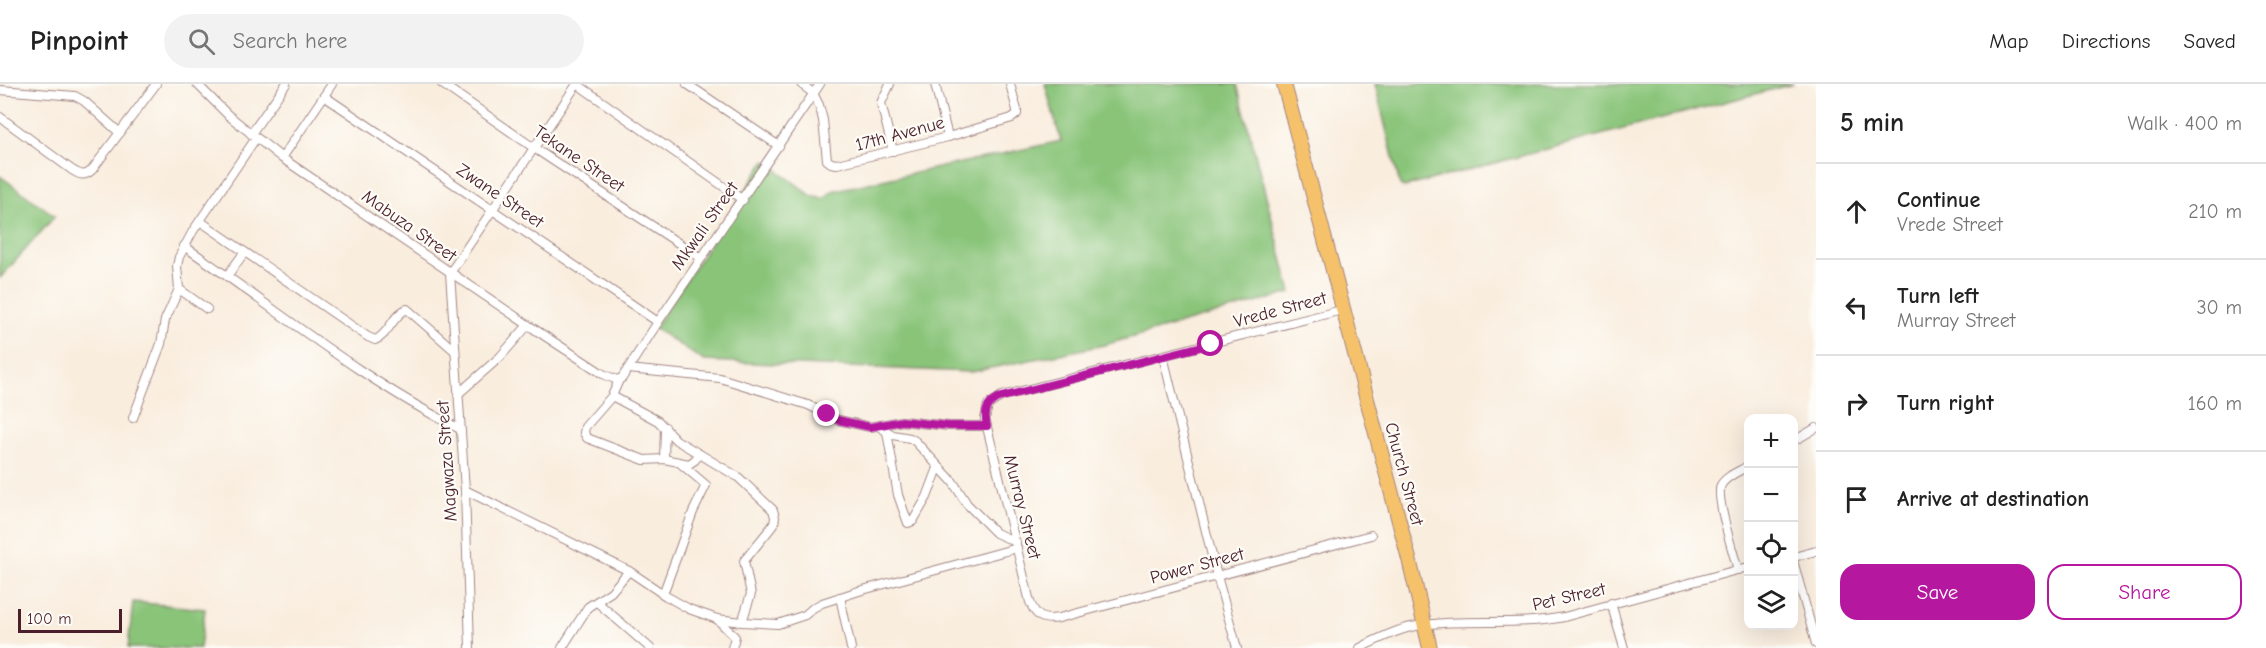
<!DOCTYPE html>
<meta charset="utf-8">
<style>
:root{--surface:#fff;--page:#f2f2f2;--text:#222;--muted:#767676;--line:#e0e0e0;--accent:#b5179e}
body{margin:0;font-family:"Comic Neue",sans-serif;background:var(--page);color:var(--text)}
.controls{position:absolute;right:18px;bottom:18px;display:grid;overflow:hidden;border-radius:12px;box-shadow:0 6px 24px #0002}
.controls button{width:54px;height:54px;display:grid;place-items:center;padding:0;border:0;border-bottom:2px solid var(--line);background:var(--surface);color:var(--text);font:30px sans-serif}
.scale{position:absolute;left:18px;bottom:15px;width:104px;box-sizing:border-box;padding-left:6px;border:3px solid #4a1f2b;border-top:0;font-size:16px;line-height:21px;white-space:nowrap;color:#4a1f2b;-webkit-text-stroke:4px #fdfcf7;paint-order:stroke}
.stop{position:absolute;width:18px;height:18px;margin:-14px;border:4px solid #b5179e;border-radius:50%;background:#fff}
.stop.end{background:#b5179e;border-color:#fff;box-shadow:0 2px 6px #0008}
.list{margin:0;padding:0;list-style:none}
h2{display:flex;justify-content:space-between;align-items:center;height:78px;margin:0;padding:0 24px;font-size:26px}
h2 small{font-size:20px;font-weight:400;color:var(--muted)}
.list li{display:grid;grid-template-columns:39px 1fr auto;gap:18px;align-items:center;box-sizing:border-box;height:96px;padding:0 24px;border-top:2px solid var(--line)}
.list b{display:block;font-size:22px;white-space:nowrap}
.list p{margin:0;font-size:20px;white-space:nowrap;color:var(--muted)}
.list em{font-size:20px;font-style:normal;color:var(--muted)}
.actions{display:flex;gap:12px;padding:18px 24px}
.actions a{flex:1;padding:14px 0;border:2px solid var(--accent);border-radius:18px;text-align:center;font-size:21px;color:var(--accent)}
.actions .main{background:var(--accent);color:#fff}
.icon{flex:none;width:33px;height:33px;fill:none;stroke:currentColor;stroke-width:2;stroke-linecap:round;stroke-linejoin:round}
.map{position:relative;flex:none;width:1816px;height:564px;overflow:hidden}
header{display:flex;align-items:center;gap:36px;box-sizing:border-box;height:84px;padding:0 30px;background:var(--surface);border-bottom:2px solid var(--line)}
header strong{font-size:28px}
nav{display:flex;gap:33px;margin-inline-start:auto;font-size:21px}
.search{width:420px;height:54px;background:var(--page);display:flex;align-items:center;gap:15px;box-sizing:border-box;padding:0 21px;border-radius:33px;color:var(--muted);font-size:22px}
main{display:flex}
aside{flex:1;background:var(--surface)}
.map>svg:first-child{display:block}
</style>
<header>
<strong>Pinpoint</strong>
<div class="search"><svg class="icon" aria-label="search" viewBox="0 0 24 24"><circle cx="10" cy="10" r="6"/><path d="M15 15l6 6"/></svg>Search here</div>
<nav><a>Map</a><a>Directions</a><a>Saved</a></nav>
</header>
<main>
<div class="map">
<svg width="1816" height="564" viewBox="0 0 1816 564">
<rect width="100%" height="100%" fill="#fdfcf7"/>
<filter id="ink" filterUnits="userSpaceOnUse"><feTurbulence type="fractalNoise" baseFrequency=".0167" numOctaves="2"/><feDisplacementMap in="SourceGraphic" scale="12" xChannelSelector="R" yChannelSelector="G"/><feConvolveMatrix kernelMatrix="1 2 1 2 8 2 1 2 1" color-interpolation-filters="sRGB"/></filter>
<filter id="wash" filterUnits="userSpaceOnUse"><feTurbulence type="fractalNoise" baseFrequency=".008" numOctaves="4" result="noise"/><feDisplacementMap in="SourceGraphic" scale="24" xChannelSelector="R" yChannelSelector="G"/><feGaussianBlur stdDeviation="1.35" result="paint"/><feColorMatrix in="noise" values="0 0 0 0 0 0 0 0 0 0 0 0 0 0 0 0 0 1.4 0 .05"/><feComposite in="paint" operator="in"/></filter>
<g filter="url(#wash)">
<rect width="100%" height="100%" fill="#f9edde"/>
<g fill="#89c479" stroke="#6a7252" stroke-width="1.5">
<path d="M1045,0H1237L1291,209L1104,261L971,288L704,277L654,244L765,77L812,112L824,115L832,107L1061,57Z"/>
<path d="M1375,0H1793L1404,103L1400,101Z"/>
<path d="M0,92L55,132L0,194Z"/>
<path d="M133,518L205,525L200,564H128Z"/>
</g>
</g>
<g filter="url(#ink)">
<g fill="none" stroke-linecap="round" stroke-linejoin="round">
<defs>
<g id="street">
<path d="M197,0L228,31L282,74L528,241L603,290L617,296L622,294L658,238L820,0"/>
<path d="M442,0L534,64L701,174"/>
<path d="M577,0L743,116"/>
<path d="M687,0L779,62"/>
<path d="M801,0L813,9L819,21L823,36L827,76L831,79L837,80L948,53L1012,34L1017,30V26L1010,0"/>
<path d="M890,0L881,19L893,67"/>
<path d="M935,0L948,53"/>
<path d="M0,6L75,12L84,17L120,49"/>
<path d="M324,12L658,238"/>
<path d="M0,33L72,86C80,91 85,93 92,86L156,0"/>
<path d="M251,50L286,0"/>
<path d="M282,74L332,0"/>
<path d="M200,137L368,253L375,256C389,251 393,230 407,225L455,267"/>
<path d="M184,162C275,224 362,296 460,345"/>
<path d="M450,189L465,406L470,564"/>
<path d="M450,189L577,0"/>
<path d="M227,192L244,169"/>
<path d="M179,205L207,225"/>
<path d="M1342,226L1002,312L988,321L985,335L1030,518C1036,533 1043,537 1059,534L1371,451"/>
<path d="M1163,272L1217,492L1237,564"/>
<path d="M628,285L720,294L808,321L838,336L870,343L902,337L949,342H987"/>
<path d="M619,296L612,312L585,343L584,349L587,354L644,376L664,375L689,380L695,376L699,370"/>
<path d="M458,310L500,273L528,241"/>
<path d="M612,312L658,337L676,356L738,393L773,426L775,433L774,440L744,477L751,510L742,538"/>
<path d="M133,334L161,260L165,236L179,205L177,182L179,173L193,147L256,54"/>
<path d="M878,342L893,351L910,354L915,357L953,398L967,420L996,449L1016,458"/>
<path d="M887,348L898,411L908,439L913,437L927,413L938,384"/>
<path d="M1794,357L1816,344"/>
<path d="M664,375L665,343"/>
<path d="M465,406L629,487L666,512L689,525L717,535L742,538L778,540L805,531L813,524L822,519L859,507L1017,464"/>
<path d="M1794,473L1816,467"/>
<path d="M1794,480L1816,560"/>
<path d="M1738,486C1734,471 1715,413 1721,401C1726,392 1740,387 1748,382"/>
<path d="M663,510L693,428L706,401L680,379"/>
<path d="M840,513L851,564"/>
<path d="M597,518L650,564"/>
<path d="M1611,519L1624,564"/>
<path d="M717,535L735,553L732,564"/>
<path d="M562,564L588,523L611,508L629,487"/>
<path d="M1360,564C1376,556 1393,547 1411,543C1462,533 1514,543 1564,533L1748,483"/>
</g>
<path id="highway" d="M1284,0L1409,475L1430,564"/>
</defs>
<use href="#street" stroke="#a28684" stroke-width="10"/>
<use href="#highway" stroke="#a28684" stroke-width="16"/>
<use href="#street" stroke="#fff" stroke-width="8"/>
<use href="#highway" stroke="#f5c16b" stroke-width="14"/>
</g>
</g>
<g fill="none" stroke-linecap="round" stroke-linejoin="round" filter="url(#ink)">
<path stroke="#b5179e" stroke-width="8" d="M827,330L838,336L870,343L902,337L949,342H987C984,329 986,320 998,314L1211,260"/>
</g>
<g text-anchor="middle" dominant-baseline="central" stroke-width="4.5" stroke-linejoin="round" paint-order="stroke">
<g font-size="18" fill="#4a1f2b" stroke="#fdfcf7">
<text transform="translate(900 50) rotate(-15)">17th Avenue</text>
<text transform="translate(579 75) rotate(34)">Tekane Street</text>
<text transform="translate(500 112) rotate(34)">Zwane Street</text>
<text transform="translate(409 142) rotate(35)">Mabuza Street</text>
<text transform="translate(705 142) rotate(-55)">Mkwali Street</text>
<text transform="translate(1280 226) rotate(-15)">Vrede Street</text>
<text transform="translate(447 377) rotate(-94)">Magwaza Street</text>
<text transform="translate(1404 390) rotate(75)">Church Street</text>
<text transform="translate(1022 423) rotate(76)">Murray Street</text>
<text transform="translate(1197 482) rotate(-15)">Power Street</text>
<text transform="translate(1569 513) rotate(-13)">Pet Street</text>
</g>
</g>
</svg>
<div class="controls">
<button>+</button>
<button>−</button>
<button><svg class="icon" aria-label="locate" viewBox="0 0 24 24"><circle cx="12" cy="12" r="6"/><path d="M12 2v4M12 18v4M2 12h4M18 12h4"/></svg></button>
<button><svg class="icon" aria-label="layers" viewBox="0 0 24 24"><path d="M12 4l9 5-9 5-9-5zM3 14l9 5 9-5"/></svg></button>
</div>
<div class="scale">100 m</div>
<div class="stop" style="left:1211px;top:260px"></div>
<div class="stop end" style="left:827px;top:330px"></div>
</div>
<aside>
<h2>5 min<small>Walk · 400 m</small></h2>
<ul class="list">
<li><svg class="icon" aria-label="ahead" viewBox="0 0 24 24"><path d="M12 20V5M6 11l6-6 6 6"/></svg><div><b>Continue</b><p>Vrede Street</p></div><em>210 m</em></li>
<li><svg class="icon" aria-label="left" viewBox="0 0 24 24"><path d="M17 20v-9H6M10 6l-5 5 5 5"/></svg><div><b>Turn left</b><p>Murray Street</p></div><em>30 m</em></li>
<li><svg class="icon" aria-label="right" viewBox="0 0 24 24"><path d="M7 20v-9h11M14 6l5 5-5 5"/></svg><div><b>Turn right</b></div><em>160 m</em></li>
<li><svg class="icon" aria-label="arrive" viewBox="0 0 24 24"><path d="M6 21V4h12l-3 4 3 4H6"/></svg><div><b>Arrive at destination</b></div></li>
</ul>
<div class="actions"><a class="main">Save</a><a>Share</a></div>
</aside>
</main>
